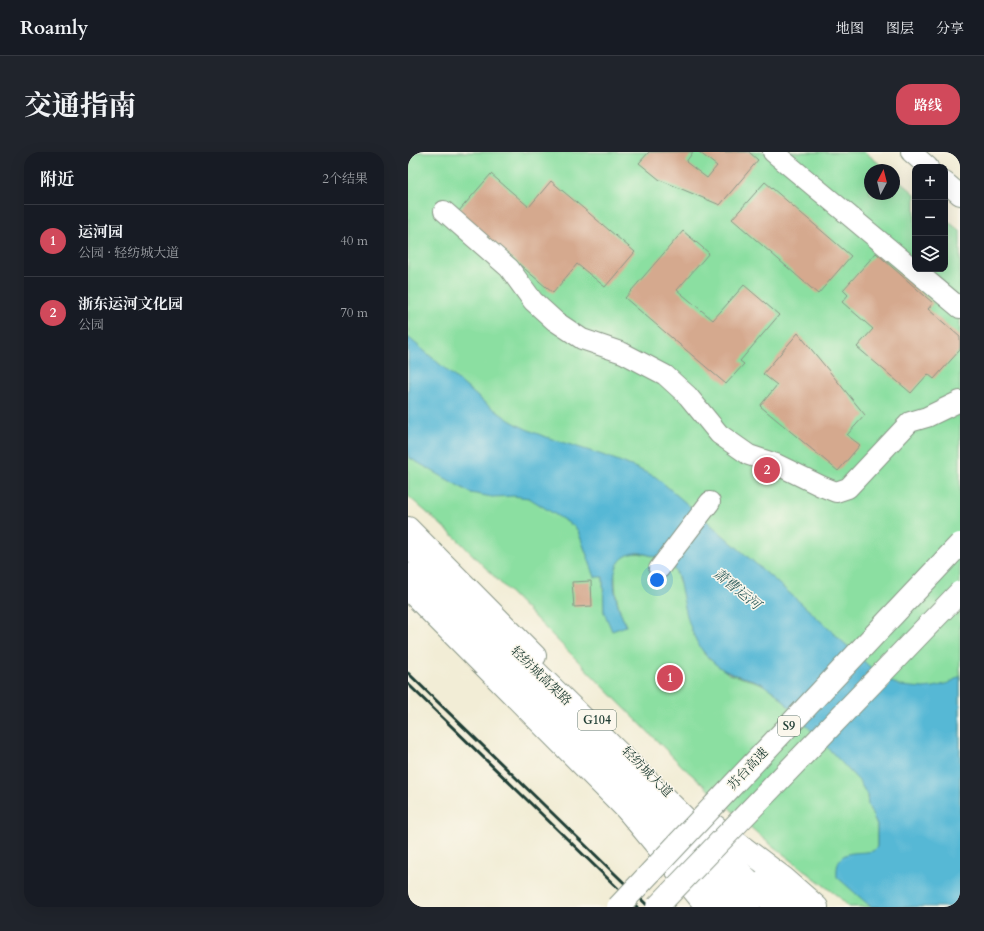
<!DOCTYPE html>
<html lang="zh">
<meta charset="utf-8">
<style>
:root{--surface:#171b24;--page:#20242c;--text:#f1f3f6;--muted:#9ea1a6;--line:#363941;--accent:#d1495b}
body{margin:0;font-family:Cardo,"Noto Serif SC",serif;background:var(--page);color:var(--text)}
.controls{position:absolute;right:12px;top:12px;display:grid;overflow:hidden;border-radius:8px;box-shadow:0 4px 16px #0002}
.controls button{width:36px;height:36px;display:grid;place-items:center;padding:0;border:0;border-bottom:1px solid var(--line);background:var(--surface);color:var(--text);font:20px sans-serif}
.compass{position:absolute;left:456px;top:12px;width:36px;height:36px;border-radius:50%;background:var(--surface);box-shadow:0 4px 16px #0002;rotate:7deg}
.you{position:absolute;left:249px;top:428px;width:14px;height:14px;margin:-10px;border:3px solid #fff;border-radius:50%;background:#1a73e8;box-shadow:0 0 0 6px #1a73e833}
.badge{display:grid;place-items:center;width:26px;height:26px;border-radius:50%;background:var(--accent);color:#fff;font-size:13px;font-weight:700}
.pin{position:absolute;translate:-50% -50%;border:2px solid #fff;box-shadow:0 1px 4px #0006}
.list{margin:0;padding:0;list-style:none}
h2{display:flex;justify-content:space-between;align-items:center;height:52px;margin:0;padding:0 16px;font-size:17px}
h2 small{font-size:13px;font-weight:400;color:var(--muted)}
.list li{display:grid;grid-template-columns:26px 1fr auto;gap:12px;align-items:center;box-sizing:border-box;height:72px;padding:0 16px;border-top:1px solid var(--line)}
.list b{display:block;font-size:15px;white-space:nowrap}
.list p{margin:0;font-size:13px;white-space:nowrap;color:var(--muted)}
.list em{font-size:13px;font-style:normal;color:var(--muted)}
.icon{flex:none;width:22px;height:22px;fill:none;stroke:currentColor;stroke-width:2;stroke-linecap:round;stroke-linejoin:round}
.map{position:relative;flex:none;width:552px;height:755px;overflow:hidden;border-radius:16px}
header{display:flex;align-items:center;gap:24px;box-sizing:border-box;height:56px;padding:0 20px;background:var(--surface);border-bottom:1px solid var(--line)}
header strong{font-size:19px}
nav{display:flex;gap:22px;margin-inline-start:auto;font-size:14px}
.intro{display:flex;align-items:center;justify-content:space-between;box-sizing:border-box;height:96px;padding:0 24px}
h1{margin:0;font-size:28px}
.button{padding:10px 18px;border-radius:16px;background:var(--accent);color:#fff;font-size:14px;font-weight:700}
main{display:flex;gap:24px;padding:0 24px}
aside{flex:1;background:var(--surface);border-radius:16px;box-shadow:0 4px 16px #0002}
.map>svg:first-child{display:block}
</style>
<header>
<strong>Roamly</strong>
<nav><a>地图</a><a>图层</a><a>分享</a></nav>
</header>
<div class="intro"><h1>交通指南</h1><a class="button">路线</a></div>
<main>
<aside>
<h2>附近<small>2个结果</small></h2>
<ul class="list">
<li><span class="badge">1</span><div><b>运河园</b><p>公园 · 轻纺城大道</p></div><em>40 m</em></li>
<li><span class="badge">2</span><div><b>浙东运河文化园</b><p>公园</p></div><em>70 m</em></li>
</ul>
</aside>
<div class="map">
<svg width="552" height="755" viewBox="0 0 552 755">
<rect width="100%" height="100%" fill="#fbf7ec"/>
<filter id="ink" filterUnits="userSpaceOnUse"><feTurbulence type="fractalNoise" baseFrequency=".025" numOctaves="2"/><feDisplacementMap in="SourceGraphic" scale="8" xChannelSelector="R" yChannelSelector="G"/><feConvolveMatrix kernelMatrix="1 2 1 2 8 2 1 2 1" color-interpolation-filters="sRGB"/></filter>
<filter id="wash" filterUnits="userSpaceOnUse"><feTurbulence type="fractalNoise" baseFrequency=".012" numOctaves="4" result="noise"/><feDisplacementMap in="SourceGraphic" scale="16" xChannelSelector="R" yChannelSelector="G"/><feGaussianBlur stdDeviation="0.9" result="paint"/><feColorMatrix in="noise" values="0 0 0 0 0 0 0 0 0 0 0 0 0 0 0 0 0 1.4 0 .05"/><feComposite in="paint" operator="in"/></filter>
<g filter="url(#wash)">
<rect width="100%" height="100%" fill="#f2edd6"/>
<g fill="#8bdfa1" stroke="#558e6a">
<path d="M0,0H457L479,18H462V42H486V24L507,42V117H537V67L552,79V676L493,561L0,213Z"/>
<path d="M0,298L117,341L167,375L170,379L187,424L195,425L196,460L218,474C211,458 207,444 207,427C207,424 206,420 207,417C216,389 255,404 268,420L296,502L304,509L321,522L352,531L366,539L452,629L459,643L460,653L469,673V695L506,755H441L431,745L357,688L274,614L48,386L0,344Z"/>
</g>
<path fill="#57b8d5" stroke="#3b7a84" d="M0,185L77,251C88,258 98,267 110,273C133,285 158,291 182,299C205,306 227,315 248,325L394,452L474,526L493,534L515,536L526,535L541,531L552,524V755H463L429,725C427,695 446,703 465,699L469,695V673L460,653L459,643L451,629L366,539C361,537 357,534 353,531C334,523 321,525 304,509C284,491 279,466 274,441C272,435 272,426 268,420C263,410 237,399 226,401C193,408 209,455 218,474L204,479L196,460L195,425H187L170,379L167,375L121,346L105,344L84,345L63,341L0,305Z"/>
<g id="blocks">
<g fill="#d5a98e">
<path d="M241,0H285L278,10L299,26L309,14L291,0H341L350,8L312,53L252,28L231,11Z"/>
<path d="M83,22L121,55L143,29L227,100L197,135L169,112L145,141L50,60Z"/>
<path d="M357,30L443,104L410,142L324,67Z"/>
<path d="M275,79L301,101L269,138L305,168L336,133L371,163L332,209L336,212L318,232L217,146Z"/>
<path d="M468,101L525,151L520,157L552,185V198L526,227L520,222L503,241L449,195L465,177L434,150L440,143L435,138Z"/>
<path d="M390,181L457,263L439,283L452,293L430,319L352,254L369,233L355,222Z"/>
<path d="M183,429L184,454L166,455L164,430Z"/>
</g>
</g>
</g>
<g filter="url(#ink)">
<use href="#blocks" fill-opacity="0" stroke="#889585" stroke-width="1"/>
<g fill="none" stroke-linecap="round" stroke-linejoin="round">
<defs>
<g id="minor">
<path d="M365,0L552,156"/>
<path d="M503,0L520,15"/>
<path d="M537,30L552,43"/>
<path d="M36,59L101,116L125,149L147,169L174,187L215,201L257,223L280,244L311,282L341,303L368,312L413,334L428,340L440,336L502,270L519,265L552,249"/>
<path d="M251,417L302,350"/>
</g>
<g id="major">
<path d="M0,376L127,504"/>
<path d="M0,437L233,672"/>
<path d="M276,714L317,755"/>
<path d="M355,729L383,755"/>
</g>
<g id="highway">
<path d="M0,394L368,755"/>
<path d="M0,422L341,755"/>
<path d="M220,659L299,755"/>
<path d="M303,671L376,726L409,755"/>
</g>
</defs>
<use href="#minor" stroke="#889585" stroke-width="22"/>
<use href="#major" stroke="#889585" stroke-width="24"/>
<use href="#highway" stroke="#889585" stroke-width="24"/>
<use href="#minor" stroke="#fff" stroke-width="20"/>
<use href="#major" stroke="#fff" stroke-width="22"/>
<use href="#highway" stroke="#fff" stroke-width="22"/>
<g stroke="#1f3d34" stroke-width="3">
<path d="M0,521L241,755"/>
<path d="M0,532L229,755"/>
</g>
<defs>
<g id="highway-bridge">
<path d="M210,755L552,392"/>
<path d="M249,755L552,440"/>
</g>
</defs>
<use href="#highway-bridge" stroke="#889585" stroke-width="24" stroke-linecap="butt"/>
<use href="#highway-bridge" stroke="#fff" stroke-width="22"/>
</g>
</g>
<g text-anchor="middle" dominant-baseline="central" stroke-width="3" stroke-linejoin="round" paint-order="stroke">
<g fill="#fbf7ec" stroke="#61756b" stroke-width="1">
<rect x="170" y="558" width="38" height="20" rx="3"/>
<rect x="370" y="564" width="22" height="20" rx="3"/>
</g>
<g font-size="12" font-weight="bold" fill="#1f3d34">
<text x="189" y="568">G104</text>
<text x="381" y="574">S9</text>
</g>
<g font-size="13" fill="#1f3d34" stroke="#fbf7ec">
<text transform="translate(133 524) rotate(44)">轻纺城高架路</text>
<text transform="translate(340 617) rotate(-47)">苏台高速</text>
<text transform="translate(239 620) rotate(45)">轻纺城大道</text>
</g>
<g font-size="14" font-style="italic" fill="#2d5c5c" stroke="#fbf7ec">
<text transform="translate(329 437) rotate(39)">萧曹运河</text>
</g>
</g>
</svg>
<div class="controls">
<button>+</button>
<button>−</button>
<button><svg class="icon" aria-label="layers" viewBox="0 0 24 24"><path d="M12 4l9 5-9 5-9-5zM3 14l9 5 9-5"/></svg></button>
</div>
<svg class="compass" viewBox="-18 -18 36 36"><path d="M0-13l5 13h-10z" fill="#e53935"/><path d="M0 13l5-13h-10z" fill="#9ea1a6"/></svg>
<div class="you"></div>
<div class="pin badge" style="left:262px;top:526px">1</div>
<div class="pin badge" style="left:359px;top:318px">2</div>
</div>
</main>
